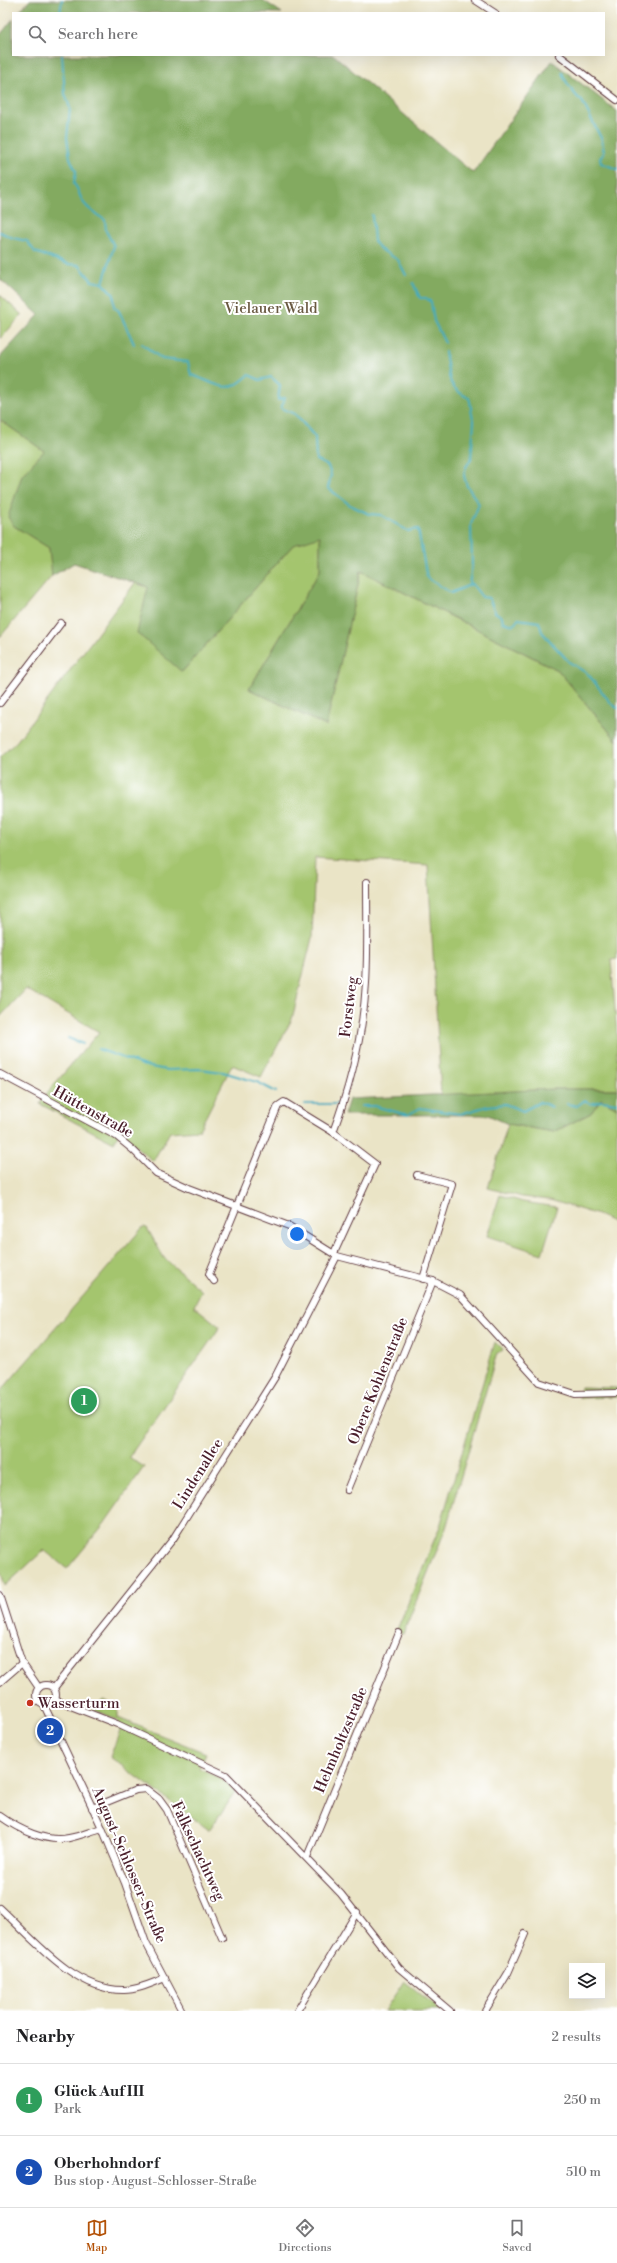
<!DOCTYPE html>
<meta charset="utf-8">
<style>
:root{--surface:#fff;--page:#f6f6f6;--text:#202124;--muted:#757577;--line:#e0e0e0;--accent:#b45309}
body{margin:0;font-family:"Libre Bodoni",serif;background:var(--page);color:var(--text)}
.controls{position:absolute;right:12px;bottom:12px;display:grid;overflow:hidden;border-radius:0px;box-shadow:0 4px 16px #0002}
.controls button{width:36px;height:36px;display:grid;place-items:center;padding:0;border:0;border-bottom:1px solid var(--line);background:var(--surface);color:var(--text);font:20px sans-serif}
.you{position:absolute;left:297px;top:1234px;width:14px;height:14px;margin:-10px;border:3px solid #fff;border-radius:50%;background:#1a73e8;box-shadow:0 0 0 6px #1a73e833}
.badge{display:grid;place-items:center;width:26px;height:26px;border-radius:50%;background:var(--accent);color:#fff;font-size:13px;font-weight:700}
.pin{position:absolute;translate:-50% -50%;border:2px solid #fff;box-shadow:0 1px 4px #0006}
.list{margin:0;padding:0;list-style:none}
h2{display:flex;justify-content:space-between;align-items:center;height:52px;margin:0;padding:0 16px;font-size:17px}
h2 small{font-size:13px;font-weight:400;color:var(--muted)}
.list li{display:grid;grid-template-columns:26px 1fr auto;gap:12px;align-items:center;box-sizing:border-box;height:72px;padding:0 16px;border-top:1px solid var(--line)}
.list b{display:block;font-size:15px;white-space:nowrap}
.list p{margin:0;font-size:13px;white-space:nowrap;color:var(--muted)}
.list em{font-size:13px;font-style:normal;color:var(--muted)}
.icon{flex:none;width:22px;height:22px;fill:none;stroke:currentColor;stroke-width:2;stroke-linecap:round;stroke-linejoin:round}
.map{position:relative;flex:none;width:617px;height:2011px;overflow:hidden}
.search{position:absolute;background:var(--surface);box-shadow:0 4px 16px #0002;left:12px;right:12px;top:12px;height:44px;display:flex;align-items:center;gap:10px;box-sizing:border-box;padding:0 14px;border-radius:0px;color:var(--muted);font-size:15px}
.sheet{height:196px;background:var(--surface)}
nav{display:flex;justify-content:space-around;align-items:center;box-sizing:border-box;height:56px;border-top:1px solid var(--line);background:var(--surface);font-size:11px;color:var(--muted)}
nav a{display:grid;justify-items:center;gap:2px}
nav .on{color:var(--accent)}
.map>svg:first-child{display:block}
</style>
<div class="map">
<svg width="617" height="2011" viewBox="0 0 617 2011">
<rect width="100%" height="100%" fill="#fff"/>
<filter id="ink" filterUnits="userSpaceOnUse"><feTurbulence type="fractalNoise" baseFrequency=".025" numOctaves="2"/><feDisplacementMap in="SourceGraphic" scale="8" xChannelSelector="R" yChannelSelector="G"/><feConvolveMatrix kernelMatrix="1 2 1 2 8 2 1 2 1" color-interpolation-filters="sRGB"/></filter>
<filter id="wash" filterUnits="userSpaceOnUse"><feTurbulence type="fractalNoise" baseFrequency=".012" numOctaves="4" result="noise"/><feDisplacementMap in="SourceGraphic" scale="16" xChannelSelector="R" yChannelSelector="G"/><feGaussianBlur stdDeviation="0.9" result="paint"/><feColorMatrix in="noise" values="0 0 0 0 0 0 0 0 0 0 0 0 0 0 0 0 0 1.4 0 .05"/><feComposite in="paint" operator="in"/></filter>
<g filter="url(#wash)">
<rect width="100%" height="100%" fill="#eae4c6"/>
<g fill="#a4c56e" stroke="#77724c">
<path d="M0,295L22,315L0,339Z"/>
<path d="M0,420L44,451L22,475L14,526L49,548L52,576L0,637Z"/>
<path d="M320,535V571L249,689L326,726L361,571L558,670L617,741V959L611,960L617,1034V1089H554L441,1096L428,865L315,857L312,938L292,1019L261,1077L232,1065L199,1130L170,1132L153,1161L119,1132L114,1143L40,1104L46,1094L99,1032L26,989L0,1017V757L17,741L135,583L148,587L182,672L293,545Z"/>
<path d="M601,1099L617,1108V1224L598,1215L550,1200L522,1197L488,1188L508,1124L554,1132L591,1113Z"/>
<path d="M500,1195L523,1202L557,1207L542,1254L487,1236Z"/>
<path d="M143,1227L147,1228L164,1258L202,1291L194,1306L220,1327L129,1457L144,1467L104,1524L67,1569L44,1550L5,1586L0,1568V1392Z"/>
<path d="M495,1342L503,1350L497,1353L446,1528L403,1634L396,1632L440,1526Z"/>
<path d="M581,1387L617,1388V1397L579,1398Z"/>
<path d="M103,1700L118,1707V1718L206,1753L199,1768L223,1779L236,1792L209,1830L110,1757L120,1731L117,1720L94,1709Z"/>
<path d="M404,1981L442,2011H384Z"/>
</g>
<g fill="#83aa61" stroke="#666446">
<path d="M30,0H263L282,13H18Z"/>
<path d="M13,19V55H334L473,173L552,61L617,111V741L558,670L361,571L326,726L249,689L320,571V536L293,545L182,672L137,633L148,587L74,563L52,576L49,548L14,526L8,517L22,475L44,451L0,420V357L39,315L0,279V35Z"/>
<path d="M554,1089H617V1108L601,1099L591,1113L554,1132L508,1124L488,1115H344L349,1099Z"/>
</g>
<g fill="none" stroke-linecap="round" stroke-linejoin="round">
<g stroke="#40acbf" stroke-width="2">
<path d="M60,13L62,0"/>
<path d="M62,55L65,94L70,108L67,138L70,158L76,171L74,184C79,189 78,192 81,198C84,207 97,215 105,220L106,231L114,246L103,283"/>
<path d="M562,72C564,80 575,96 582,101L602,140L604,153L600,158L601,163L617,169"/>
<path d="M372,215L374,241L380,249L398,260L406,275"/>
<path d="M0,232L13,238L27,241L35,252L68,264L79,265L92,281L103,283L114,295V307L119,311L134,344"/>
<path d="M413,283L420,298H426L431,302L434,321L445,343"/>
<path d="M142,344L162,359L188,362L191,375C204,378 220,390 233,386C239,384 245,378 249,375L260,380L271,377L280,385L278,400L285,398L281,408L295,414L315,437L316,460L328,466L331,475L328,488L350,505L369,514L381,515L408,531L418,529L427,578L451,593L472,584L482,597L489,598L495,612L502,617L503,622L514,625L518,619L539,622L542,632L569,662L588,674L610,702L617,708"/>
<path d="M445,352C450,375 445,387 469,398C472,406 470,413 474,421L471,459L466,467L464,476L467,486L479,504L471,524L472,566L469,585"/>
<path d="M68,1038L83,1044"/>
<path d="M98,1049L145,1066L167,1070L199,1069L223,1072L257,1082L276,1092"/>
<path d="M305,1104H337"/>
<path d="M567,1104L577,1106L585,1100L591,1104L601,1101L617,1103"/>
<path d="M361,1106H374L408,1115L420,1108L460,1114L488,1106L505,1104L523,1111L540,1102L552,1107"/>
</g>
</g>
</g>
<g filter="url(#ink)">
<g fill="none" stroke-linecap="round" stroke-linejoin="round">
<defs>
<g id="street">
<path d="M475,0L495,13"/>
<path d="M559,55L617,100"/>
<path d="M0,703L61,623"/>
<path d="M0,1074L116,1136L133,1150L156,1173L189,1188L289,1226L337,1256L433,1281L460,1295L539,1382L575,1394L617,1393"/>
<path d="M333,1132C351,1084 363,1034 366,983C368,950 367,916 367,882"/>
<path d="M417,1175L452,1184L423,1279"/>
<path d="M214,1281L209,1274L278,1106L284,1102L333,1132L375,1164L334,1253"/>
<path d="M347,1490L433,1281"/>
<path d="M0,1595L22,1663L39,1688"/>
<path d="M0,1682L22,1663"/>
<circle cx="46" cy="1695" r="10"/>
<path d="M54,1688L173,1539L275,1377L337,1256"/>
<path d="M55,1700L117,1724L226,1775L341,1894L399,1968L450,2011"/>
<path d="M44,1705L102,1828L125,1883L146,1943L182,2011"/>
<path d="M92,1808L136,1790L146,1789L159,1799L167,1810L222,1938"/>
<path d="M0,1816C18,1829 46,1843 69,1838C80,1836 91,1831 102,1828"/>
<path d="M307,1857L399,1633"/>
<path d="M0,1908C33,1939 75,1991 124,1990C138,1990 152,1983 165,1978"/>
<path d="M297,2011L357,1912"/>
<path d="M485,2011L508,1973L525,1934"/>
</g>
</defs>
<use href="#street" stroke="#623d42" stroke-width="8"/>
<use href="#street" stroke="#fff" stroke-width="6"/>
</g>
</g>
<circle fill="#c8321e" stroke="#fff" stroke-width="1.5" cx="30" cy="1703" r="4"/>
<g text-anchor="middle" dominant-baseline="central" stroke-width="4" stroke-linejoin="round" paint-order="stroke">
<g font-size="15" fill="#6a5942" stroke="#fff">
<text x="271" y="308">Vielauer Wald</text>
</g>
<g font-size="15" fill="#4a1f2b" stroke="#fff">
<text transform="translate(349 1007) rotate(-83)">Forstweg</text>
<text transform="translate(93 1112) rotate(29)">Hüttenstraße</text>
<text transform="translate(378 1381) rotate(-68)">Obere Kohlenstraße</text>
<text transform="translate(198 1474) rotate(-58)">Lindenallee</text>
<text transform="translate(341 1740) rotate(-67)">Helmholtzstraße</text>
<text transform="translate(198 1851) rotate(65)">Falkschachtweg</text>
<text transform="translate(129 1865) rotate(67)">August-Schlosser-Straße</text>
</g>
<g font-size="15" fill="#4a1f2b" stroke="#fff" text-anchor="start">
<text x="38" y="1703">Wasserturm</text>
</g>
</g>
</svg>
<div class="controls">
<button><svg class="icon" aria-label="layers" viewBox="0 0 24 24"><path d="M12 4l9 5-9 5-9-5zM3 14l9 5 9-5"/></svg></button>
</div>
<div class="you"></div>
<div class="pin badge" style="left:84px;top:1401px;background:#2e9e5b">1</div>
<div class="pin badge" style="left:50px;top:1731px;background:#1a4fb4">2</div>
<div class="search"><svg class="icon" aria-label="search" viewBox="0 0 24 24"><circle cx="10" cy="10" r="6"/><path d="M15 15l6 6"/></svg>Search here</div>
</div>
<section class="sheet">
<h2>Nearby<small>2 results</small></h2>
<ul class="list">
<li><span class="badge" style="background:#2e9e5b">1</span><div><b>Glück Auf III</b><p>Park</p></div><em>250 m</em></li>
<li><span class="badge" style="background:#1a4fb4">2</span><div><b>Oberhohndorf</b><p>Bus stop · August-Schlosser-Straße</p></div><em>510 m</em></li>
</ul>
</section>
<nav>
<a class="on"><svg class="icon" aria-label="map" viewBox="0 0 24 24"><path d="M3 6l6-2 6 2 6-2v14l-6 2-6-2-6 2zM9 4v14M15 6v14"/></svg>Map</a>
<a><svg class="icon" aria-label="directions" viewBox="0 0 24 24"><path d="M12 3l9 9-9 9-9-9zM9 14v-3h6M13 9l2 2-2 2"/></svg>Directions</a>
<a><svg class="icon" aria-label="saved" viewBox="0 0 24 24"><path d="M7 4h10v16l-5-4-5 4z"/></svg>Saved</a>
</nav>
